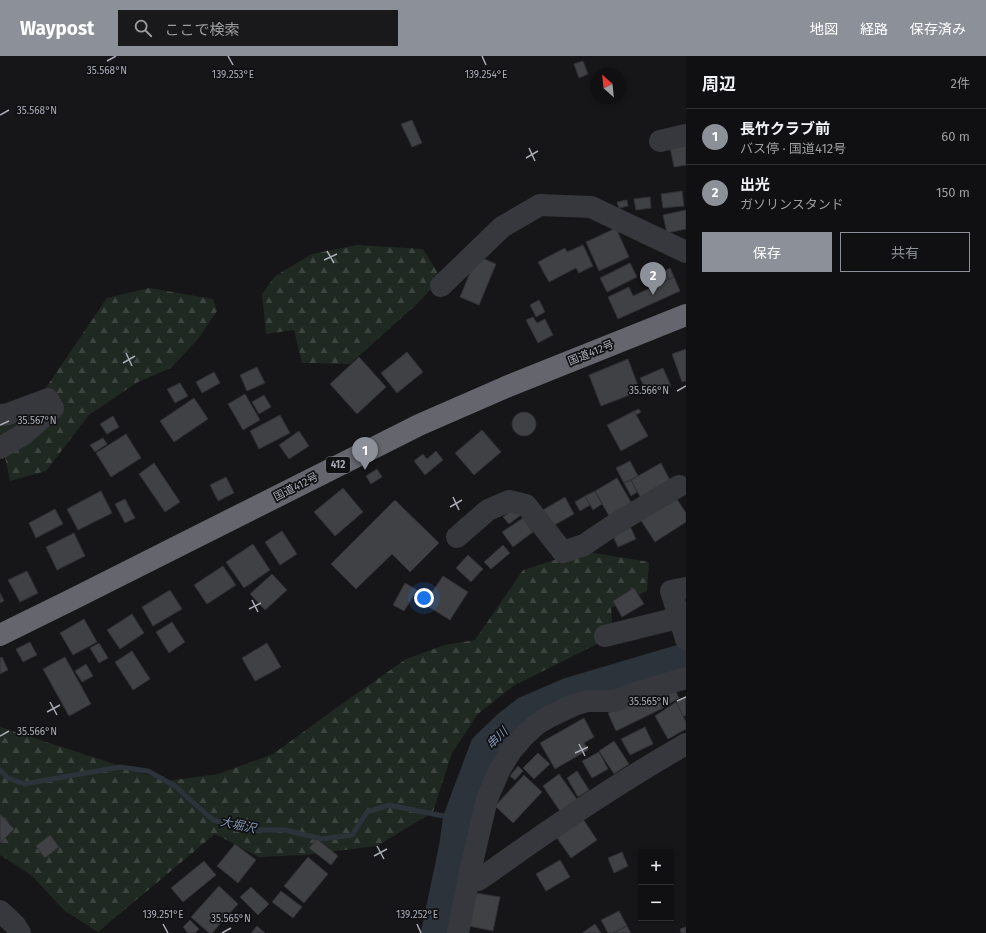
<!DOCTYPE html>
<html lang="ja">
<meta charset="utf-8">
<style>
:root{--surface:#101012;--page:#19191b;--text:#f1f3f6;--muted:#9c9d9f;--line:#303032;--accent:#8c9099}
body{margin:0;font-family:"Fira Sans","Noto Sans JP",sans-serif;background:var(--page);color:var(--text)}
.controls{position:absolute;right:12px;bottom:12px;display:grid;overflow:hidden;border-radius:0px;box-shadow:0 2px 6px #0003}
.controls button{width:36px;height:36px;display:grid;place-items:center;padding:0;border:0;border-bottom:1px solid var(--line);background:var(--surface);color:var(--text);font:20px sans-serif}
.compass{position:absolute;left:590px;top:12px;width:36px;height:36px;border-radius:50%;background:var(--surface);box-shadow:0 2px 6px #0003;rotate:333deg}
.you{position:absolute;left:424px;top:542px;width:14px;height:14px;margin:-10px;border:3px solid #fff;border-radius:50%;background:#1a73e8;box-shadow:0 0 0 6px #1a73e833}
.badge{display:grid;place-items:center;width:26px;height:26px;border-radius:50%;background:var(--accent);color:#fff;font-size:13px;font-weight:700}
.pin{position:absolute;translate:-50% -33px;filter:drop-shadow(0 1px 2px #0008)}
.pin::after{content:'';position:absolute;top:21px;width:14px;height:12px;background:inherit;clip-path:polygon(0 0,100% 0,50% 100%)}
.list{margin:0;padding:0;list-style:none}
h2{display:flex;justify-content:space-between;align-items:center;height:52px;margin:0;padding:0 16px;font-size:17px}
h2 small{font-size:13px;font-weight:400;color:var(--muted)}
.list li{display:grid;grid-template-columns:26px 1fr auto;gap:12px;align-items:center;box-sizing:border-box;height:56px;padding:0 16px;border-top:1px solid var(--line)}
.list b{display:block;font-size:15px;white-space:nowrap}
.list p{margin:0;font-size:13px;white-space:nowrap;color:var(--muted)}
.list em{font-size:13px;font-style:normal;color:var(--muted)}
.actions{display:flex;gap:8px;padding:12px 16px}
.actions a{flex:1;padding:9px 0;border:1px solid var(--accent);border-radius:0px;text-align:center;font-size:14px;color:var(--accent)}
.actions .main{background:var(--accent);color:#fff}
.icon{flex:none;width:22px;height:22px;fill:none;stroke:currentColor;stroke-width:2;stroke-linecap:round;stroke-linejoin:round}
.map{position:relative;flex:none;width:686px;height:877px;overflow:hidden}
header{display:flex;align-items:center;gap:24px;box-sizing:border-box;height:56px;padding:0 20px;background:var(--accent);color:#fff}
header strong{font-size:19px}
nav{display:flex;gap:22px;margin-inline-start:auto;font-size:14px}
.search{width:280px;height:36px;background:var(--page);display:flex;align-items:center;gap:10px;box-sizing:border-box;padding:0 14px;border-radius:0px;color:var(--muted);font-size:15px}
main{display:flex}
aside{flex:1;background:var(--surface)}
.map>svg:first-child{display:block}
</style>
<header>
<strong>Waypost</strong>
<div class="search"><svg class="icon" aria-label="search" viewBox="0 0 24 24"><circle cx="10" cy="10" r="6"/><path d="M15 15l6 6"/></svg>ここで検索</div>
<nav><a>地図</a><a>経路</a><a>保存済み</a></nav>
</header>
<main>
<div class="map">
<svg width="686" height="877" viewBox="0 0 686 877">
<defs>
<pattern id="forest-firs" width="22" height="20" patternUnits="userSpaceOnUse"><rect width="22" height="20" fill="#202822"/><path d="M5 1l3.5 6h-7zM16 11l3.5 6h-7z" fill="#3e4440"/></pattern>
</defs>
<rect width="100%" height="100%" fill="#161618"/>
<g fill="url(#forest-firs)">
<path d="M357,189L423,193L441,222L418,247L350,308L302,307L294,274L266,278L262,238L275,220L312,198Z"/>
<path d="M149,232L213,243L217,255L198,283L171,312L136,327L89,359L46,415L10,425L5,401H0V359L26,361L107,242Z"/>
<path d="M582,495L649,506L647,535L611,552L613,580L513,630L478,658L452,697L433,756L377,790L304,799L259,801L215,778L98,876L65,855L31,819L0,799V671L167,725L218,718L273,698L332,655L406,603L445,589L475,584L523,514Z"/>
</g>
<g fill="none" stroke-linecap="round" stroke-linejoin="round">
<path stroke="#2d333b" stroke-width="5" d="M0,714L8,722L24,728L120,711L148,715L175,730L213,764L250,774H285L322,783L352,779L367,756L389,749L458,763"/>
<path stroke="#2d333b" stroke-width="30" d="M436,877L454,791L458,763L485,691L508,669L526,655L568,637L686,602"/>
</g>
<g fill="#404145" stroke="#313034">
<path d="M583,5L588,18L579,22L574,8Z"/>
<path d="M412,64L422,87L412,91L401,68Z"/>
<path d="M686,87V109L674,111L670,91Z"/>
<path d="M682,135L684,150L663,152L661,138Z"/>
<path d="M650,141L651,152L636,154L634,143Z"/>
<path d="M627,144L628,150L619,152L617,146Z"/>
<path d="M686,154V173L667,177L663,159Z"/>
<path d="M616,172L629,201L599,215L586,186Z"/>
<path d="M583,189L593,210L579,217L576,212L549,226L538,206L565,192L567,196Z"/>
<path d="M477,200L496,208L479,249L460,241Z"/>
<path d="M630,207L637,221L607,236L600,222Z"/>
<path d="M670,212L674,221L669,224L665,215Z"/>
<path d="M665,215L669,224L659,228L655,219Z"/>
<path d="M674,221L680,235L618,263L608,241L629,231L633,240Z"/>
<path d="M539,244L545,256L536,261L530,249Z"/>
<path d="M533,261L537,267L545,263L553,279L538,287L526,264Z"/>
<path d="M686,293V325L682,326L672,298Z"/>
<path d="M407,296L423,316L397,337L381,317Z"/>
<path d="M359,301L386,331L357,358L330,328Z"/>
<path d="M628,303L640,335L601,350L589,319Z"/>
<path d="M257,311L265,327L247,335L240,319Z"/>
<path d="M663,312L671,330L649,340L640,322Z"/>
<path d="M214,316L220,327L202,337L196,326Z"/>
<path d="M180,327L188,340L175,347L167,333Z"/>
<path d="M245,338L260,364L243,374L228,348Z"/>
<path d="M264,339L271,351L259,358L252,346Z"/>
<path d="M194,342L208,363L174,386L160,365Z"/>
<path d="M639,353L641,356L636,359L634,355Z"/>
<path d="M634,355L648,380L621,395L607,369Z"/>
<circle cx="524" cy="368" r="12"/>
<path d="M280,359L290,377L259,393L250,375Z"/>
<path d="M113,360L119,371L107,378L100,368Z"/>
<path d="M482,374L501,396L474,419L455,397Z"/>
<path d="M299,375L309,390L289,403L279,389Z"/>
<path d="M126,378L141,402L111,421L96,397Z"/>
<path d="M103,382L107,388L95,396L90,389Z"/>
<path d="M436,395L443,404L425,419L414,405L423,398L427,403Z"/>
<path d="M630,405L638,420L624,427L616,412Z"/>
<path d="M154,407L180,446L165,456L139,418Z"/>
<path d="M661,407L673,430L643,446L631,424Z"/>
<path d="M377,413L382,421L371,428L366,420Z"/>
<path d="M226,421L234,437L218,445L210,429Z"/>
<path d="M617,422L632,448L609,460L595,435Z"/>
<path d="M631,424L637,436L631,440L624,427Z"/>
<path d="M343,432L363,456L335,480L314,456Z"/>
<path d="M101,435L112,457L78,474L67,453Z"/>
<path d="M595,435L602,448L593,454L585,440Z"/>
<path d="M585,440L590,449L580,455L575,446Z"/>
<path d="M675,440L686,457V466L655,486L640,463Z"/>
<path d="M565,441L574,458L551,471L541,455Z"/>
<path d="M125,443L135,462L125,467L115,448Z"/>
<path d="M395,444L439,487L410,516L392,498L356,533L331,508Z"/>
<path d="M515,452L521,459L509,468L503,461Z"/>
<path d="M55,453L63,468L36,482L29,467Z"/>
<path d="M523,462L533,476L513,491L502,476Z"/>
<path d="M630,470L636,483L618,491L612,478Z"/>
<path d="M282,475L297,498L280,509L265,486Z"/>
<path d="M74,477L85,500L57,514L46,491Z"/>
<path d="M253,488L270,514L244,532L226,506Z"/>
<path d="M503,489L510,497L491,513L484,506Z"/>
<path d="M468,499L483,513L471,526L456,512Z"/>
<path d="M223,510L236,529L207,548L194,529Z"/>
<path d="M27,515L38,537L20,546L8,524Z"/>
<path d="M272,518L287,534L265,554L250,538Z"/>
<path d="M443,520L468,536L450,564L424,548Z"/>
<path d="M405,527L417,534L404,555L393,549Z"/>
<path d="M634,532L644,548L622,561L613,545Z"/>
<path d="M170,534L182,553L153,570L142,551Z"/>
<path d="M0,537L4,545L0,547Z"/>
<path d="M132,558L144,577L120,593L107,574Z"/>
<path d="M84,563L97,586L73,599L60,577Z"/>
<path d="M172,566L185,586L169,597L156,576Z"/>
<path d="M30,586L37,599L23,606L16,593Z"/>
<path d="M99,587L108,602L99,607L90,592Z"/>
<path d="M267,587L281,611L255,625L242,602Z"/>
<path d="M132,595L150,623L133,634L115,606Z"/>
<path d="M2,601L8,614L0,618V602Z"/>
<path d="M65,601L91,648L69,660L43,613Z"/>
<path d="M86,608L93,620L82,626L75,615Z"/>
<path d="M675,634L679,642L667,649L662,642Z"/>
<path d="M643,640L648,650L660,644L663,652L616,675L608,657Z"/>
<path d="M686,641V659L683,661L676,646Z"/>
<path d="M676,646L686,666V673L668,683L655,660Z"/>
<path d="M584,662L594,681L584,687L588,694L555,713L540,687Z"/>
<path d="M645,671L653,688L630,699L621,683Z"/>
<path d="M614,685L629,708L614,718L599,695Z"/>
<path d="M599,696L608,713L592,722L582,705Z"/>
<path d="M538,697L550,708L534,723L523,712Z"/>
<path d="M518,710L523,715L515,724L510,720Z"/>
<path d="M577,715L589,734L578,741L567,722Z"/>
<path d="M559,718L579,746L562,758L543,730Z"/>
<path d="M524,719L542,736L513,767L495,750Z"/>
<path d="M0,758L14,773L0,787Z"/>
<path d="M583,763L597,784L571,802L557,782Z"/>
<path d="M50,779L59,791L45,802L36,790Z"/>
<path d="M317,783L338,800L331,809L309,792Z"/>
<path d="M235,788L256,804L238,827L217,810Z"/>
<path d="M622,796L628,810L614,817L608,802Z"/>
<path d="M308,801L328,818L304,847L284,830Z"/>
<path d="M560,804L570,821L546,835L536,818Z"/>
<path d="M204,805L216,819L183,846L171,832Z"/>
<path d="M219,830L238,848L212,877H209L191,861Z"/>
<path d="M251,831L269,848L258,859L240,841Z"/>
<path d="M281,835L302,851L293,862L272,846Z"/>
<path d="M476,837L500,841L493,875L469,870Z"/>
<path d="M619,855L627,870L613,877H608L601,864Z"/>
<path d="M190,864L199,873L195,877H188L183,871Z"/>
<path d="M595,868L601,877H582Z"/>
<path d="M257,870L265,877H251Z"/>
<path d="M627,870L631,877H613Z"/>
<path d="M686,871V877H681L680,873Z"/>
</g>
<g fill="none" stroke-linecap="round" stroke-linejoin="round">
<g stroke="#37383d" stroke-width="22">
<path d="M660,85L686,79"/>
<path d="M441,230L502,171L540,149L591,151L686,196"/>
<path d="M0,359L8,358L48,343L53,352L24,378L0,392"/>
<path d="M457,481L488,454L509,445L526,449L563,496L584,489L615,468L679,430"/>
<path d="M686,532L671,535L686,583"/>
<path d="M605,580L686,560"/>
<path d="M468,825L478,824L490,816C554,770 618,727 686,688"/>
<path d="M0,855L15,869L20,877"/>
<path d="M458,877L471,811L487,743L500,713L511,695L523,681L537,668L549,661L574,649L587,645H615L631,638L686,622"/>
</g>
<path stroke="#64656d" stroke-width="22" d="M0,579L73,543L419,369L506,331L686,259"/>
</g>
<path fill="none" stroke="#a9acb7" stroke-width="1.5" d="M228,0L233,9M482,0L486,9M107,5L116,0M0,59L9,54M529,92L535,105M526,102L538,95M327,195L334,207M324,204L337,198M126,297L132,310M123,307L135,300M677,335L686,330M0,369L9,365M453,441L459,454M450,451L462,444M252,544L258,556M249,553L261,547M677,645L686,641M50,646L57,659M47,656L60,649M0,680L9,675M579,688L585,700M575,697L588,691M377,790L384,803M374,800L387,793M163,868L168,877M417,868L421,877M222,877L231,872"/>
<g text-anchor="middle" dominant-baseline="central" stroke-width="3.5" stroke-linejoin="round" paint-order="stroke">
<rect fill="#111113" stroke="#7b7e86" stroke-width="1" x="326" y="401" width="24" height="16" rx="3"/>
<g font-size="10" font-weight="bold" fill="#a9acb7">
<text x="338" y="409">412</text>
</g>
<g font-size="11" fill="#a9acb7" stroke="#111113">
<text transform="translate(591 297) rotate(-22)">国道412号</text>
<text transform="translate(296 431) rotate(-27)">国道412号</text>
</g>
<g font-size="12" font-style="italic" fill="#8295b0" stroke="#111113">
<text transform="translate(497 682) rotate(-44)">串川</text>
<text transform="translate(238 769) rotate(12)">大堀沢</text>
</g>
</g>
<g font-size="10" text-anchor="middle" fill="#a9acb7" stroke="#111113" stroke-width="3.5" stroke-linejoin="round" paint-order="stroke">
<text x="107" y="18">35.568°N</text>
<text x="233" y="22">139.253°E</text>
<text x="486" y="22">139.254°E</text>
<text x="37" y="58">35.568°N</text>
<text x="649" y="338">35.566°N</text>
<text x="37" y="368">35.567°N</text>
<text x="649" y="649">35.565°N</text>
<text x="37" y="679">35.566°N</text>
<text x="163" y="862">139.251°E</text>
<text x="417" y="862">139.252°E</text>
<text x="231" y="866">35.565°N</text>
</g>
</svg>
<div class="controls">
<button>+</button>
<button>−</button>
</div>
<svg class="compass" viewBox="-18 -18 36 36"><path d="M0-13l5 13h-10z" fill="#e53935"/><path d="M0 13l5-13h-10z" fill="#9c9d9f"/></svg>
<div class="you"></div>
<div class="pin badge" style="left:365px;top:414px">1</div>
<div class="pin badge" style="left:653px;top:239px">2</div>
</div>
<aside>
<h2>周辺<small>2件</small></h2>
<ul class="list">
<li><span class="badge">1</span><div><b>長竹クラブ前</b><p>バス停 · 国道412号</p></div><em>60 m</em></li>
<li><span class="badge">2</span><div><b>出光</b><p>ガソリンスタンド</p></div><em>150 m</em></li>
</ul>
<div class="actions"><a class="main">保存</a><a>共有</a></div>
</aside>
</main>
